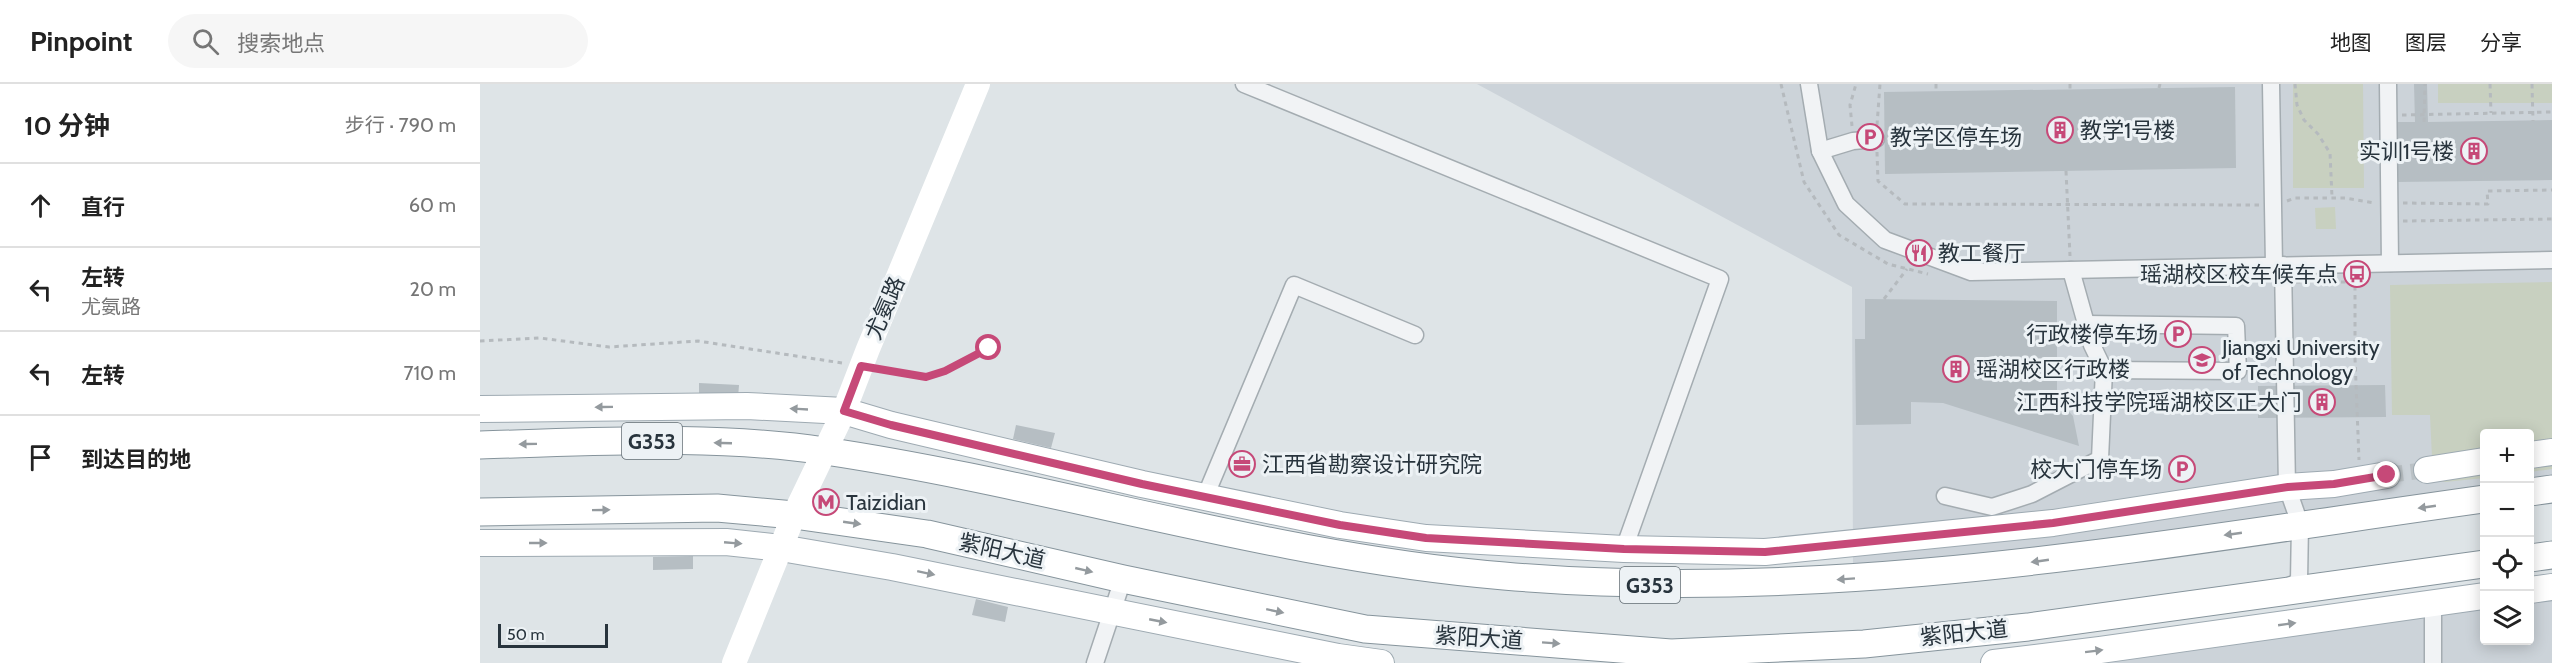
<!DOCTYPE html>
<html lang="zh">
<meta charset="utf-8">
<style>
:root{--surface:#fff;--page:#f6f6f6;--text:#222;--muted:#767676;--line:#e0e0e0}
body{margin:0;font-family:Cabin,"Noto Sans SC",sans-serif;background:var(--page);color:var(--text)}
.controls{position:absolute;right:18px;bottom:18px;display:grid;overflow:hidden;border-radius:6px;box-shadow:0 3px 15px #0003}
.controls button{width:54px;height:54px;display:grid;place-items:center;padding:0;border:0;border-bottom:2px solid var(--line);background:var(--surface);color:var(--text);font:30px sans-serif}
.scale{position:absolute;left:18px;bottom:15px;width:110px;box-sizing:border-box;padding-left:6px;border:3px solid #28343d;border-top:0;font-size:16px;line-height:21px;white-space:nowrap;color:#28343d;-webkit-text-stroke:4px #edf2f5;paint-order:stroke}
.stop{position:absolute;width:18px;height:18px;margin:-14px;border:4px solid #c64978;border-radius:50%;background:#fff}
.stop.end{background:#c64978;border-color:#fff;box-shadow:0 2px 6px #0008}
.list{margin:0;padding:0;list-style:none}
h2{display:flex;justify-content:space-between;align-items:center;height:78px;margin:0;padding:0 24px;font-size:26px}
h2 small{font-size:20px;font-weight:400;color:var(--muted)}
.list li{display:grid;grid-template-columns:39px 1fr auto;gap:18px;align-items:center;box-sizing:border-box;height:84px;padding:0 24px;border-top:2px solid var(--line)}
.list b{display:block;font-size:22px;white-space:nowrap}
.list p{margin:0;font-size:20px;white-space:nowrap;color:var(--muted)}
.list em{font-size:20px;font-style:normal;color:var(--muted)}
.icon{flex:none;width:33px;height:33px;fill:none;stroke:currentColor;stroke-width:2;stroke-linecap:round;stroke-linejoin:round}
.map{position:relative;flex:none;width:2072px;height:579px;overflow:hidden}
header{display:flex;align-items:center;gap:36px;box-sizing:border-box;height:84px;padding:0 30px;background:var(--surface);border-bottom:2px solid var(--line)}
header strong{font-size:28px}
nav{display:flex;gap:33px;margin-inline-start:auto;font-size:21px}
.search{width:420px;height:54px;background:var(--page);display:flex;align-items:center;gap:15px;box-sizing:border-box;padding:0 21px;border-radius:33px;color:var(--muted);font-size:22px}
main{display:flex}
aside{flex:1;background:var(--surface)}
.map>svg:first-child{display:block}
</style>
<header>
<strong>Pinpoint</strong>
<div class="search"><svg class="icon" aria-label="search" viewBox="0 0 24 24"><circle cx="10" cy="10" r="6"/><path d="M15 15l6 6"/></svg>搜索地点</div>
<nav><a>地图</a><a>图层</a><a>分享</a></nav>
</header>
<main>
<aside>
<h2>10 分钟<small>步行 · 790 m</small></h2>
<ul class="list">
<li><svg class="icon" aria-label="ahead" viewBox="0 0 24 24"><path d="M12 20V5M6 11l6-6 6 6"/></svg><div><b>直行</b></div><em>60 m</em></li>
<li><svg class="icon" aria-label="left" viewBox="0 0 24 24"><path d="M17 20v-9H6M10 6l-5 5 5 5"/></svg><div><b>左转</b><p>尤氨路</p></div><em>20 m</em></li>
<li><svg class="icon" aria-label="left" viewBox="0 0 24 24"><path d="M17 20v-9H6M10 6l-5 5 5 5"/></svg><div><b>左转</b></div><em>710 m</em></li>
<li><svg class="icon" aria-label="arrive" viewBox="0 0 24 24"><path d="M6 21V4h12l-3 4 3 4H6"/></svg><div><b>到达目的地</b></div></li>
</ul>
</aside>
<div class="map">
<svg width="2072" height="579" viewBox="0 0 2072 579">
<rect width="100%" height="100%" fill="#dee4e7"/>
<g fill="#ccd3d9">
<path d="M997,0H2072V399L2050,403V350H2004V409L1373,487L1372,203Z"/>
<path d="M2072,512V579H1960V526L2004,521V556H2050V515Z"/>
<path d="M1948,532V579H1600Z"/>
</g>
<g fill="#c8d0c0">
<path d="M1813,0H1883L1884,104H1813Z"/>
<rect x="1958" y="0" width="114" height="19"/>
<path d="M1855,123L1856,145H1836L1835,124Z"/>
<path d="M2072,198V385L2050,388V350H2004V394L1965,398L1953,395L1950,331H1912L1910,201Z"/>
</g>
<g fill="#b6bec3">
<path d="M1934,0H1947L1948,38L2072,36V96L1916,98L1915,38H1935Z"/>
<path d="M1755,3L1756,84L1405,90L1404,8Z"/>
<path d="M1385,215L1577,217V315L1593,332L1599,362L1463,319L1431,318V340L1376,341L1375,255H1385Z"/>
<path d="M219,299L259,301L258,314L219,312Z"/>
<path d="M1905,301L1906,333L1778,334V302Z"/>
<path d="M536,341L575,349L571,364L533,355Z"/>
<path d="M213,472V485L173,486V473Z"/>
<path d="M496,515L528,523L525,538L492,531Z"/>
</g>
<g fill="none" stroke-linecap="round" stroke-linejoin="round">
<path stroke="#bac1c5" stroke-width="16" stroke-dasharray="16 8" stroke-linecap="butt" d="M1907,391L1947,386"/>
<defs>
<g id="minor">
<path d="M764,0L1240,195L1144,465"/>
<path d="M1329,0L1340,67L1366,120L1405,156L1491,188L2072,176"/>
<path d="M1791,0L1794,182"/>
<path d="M1908,0L1910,179"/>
<path d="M1340,67L1373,57L1396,55"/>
<path d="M1803,181L1807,403L1820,440L1819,497L1804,505"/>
<path d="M1606,240L1756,242L1758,287L1624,286"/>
<path d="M1465,412L1512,423L1552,410L1620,375L1624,286L1612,261L1591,186"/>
<path d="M725,413L814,201L935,251"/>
<path d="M615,579L643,495"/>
<path d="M1953,579V520"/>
</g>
<g id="primary">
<path d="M0,325L267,322L364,327L411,341L662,400L860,441L946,454L1144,465L1285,468L1573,439L1807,403L1854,400L1907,391"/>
<path d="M2050,371L2072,368"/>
<path d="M1947,386L2004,377"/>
<path d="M0,459L246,458L301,464L412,483L858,573L901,579"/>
<path d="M2050,506L2072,503"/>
<path d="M1514,579L1620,566L2004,512"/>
</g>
<g id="trunk">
<path d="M0,361C114,358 231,350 345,367C573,401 795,473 1024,492C1353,521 1680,460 2004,415"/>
<path d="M2050,408L2072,405"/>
<path d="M0,428L237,424L314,431L447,450L643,495L885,545L1191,569L1384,560L1548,543L2004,480"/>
<path d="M2050,474L2072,471"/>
</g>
</defs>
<use href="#minor" stroke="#a4acb1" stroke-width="19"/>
<use href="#primary" stroke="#9eaab2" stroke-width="28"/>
<use href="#trunk" stroke="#86949c" stroke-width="29"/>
<g stroke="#b5babe" stroke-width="3" stroke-dasharray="4.5 4.5" stroke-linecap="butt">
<path d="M1301,0L1324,98L1359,151L1408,180L1448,190"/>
<path d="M1456,0V7"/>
<path d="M1590,0V5"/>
<path d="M1815,0L1817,21L1824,36L1838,50L1850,69L1852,113"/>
<path d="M2010,0L2011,29"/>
<path d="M2052,0L2053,37"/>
<path d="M1679,4L1680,0"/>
<path d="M1922,31L2072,28"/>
<path d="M1397,41L1400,0"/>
<path d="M1372,42L1370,21L1376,0"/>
<path d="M1397,68L1398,97L1425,120L1780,121"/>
<path d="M1586,87L1590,172"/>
<path d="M1807,117L1815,114H1865L1895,119"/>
<path d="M1923,119L2008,120L2007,107L2072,106"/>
<path d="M1923,137L2072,135"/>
<path d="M1816,198H1875V274L1879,376"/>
<path d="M1404,215L1427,185"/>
<path d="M0,257L60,254L129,263L218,257L362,279"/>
<path d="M401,285L446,293L465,287L509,264"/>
</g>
<use href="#minor" stroke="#f1f3f5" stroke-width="16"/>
<path stroke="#fff" stroke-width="24" d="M254,579L314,431L364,327L388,265L498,0"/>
<use href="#primary" stroke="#fff" stroke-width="26"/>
<use href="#trunk" stroke="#fff" stroke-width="27"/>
<path stroke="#b5babe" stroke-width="3" stroke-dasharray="4.5 4.5" stroke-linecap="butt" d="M1944,38L1945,0"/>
</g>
<defs><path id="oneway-solid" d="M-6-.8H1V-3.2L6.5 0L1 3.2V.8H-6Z" transform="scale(1.5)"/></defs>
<g fill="#949a9e">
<use href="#oneway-solid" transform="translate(124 323) rotate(179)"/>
<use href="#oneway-solid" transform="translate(319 325) rotate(-177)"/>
<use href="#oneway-solid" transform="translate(243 359) rotate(-178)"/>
<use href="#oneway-solid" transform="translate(48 360) rotate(179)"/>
<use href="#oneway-solid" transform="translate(1947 423) rotate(172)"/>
<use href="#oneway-solid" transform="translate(121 426) rotate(-1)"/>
<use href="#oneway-solid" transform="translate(372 439) rotate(8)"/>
<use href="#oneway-solid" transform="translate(1753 450) rotate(172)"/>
<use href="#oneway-solid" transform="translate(58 459)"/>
<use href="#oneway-solid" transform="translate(253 459) rotate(5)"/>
<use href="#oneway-solid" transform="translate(1560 477) rotate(172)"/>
<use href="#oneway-solid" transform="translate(604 486) rotate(13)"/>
<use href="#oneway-solid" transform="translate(446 489) rotate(12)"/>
<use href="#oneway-solid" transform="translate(1366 495) rotate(176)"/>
<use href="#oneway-solid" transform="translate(795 527) rotate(12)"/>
<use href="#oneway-solid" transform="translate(678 537) rotate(11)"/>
<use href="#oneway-solid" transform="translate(1807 540) rotate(-8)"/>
<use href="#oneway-solid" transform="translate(1071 559) rotate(4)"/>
<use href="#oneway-solid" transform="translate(1614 567) rotate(-7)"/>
</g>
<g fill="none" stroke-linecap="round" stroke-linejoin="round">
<path stroke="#c64978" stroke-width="8" d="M509,264L465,287L446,293L381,282L364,327L411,341L662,400L860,441L946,454L1144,465L1285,468L1573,439L1808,403L1854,400L1907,391"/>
</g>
<defs>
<symbol id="building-ring" viewBox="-11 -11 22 22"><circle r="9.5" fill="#edf2f5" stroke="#c64978" stroke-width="1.5"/><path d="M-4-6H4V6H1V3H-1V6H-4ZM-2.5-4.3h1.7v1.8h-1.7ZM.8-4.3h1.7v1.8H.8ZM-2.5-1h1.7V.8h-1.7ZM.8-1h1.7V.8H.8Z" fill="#c64978"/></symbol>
<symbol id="parking-ring" viewBox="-11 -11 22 22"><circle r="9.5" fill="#edf2f5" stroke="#c64978" stroke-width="1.5"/><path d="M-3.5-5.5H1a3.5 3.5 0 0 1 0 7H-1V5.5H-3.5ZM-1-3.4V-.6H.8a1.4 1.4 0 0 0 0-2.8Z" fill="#c64978"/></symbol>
<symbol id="restaurant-ring" viewBox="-11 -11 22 22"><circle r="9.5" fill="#edf2f5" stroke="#c64978" stroke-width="1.5"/><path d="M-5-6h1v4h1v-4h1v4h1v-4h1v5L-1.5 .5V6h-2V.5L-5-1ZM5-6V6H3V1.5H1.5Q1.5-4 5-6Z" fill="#c64978"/></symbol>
<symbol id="bus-ring" viewBox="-11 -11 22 22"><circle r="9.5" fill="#edf2f5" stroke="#c64978" stroke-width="1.5"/><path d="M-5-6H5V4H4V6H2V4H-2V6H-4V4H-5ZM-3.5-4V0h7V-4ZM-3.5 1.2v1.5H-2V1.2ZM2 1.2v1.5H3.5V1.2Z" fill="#c64978"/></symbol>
<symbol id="university-ring" viewBox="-11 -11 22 22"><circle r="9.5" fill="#edf2f5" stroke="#c64978" stroke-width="1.5"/><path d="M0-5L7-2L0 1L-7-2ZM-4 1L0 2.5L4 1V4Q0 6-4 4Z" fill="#c64978"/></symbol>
<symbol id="office-ring" viewBox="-11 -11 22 22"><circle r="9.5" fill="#edf2f5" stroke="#c64978" stroke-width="1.5"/><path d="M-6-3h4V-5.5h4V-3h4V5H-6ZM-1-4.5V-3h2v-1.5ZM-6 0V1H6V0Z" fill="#c64978"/></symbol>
<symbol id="metro-ring" viewBox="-11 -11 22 22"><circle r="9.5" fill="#edf2f5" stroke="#c64978" stroke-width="1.5"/><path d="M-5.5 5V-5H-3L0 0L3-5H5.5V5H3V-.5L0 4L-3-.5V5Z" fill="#c64978"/></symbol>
</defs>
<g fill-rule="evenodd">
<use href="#building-ring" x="1565" y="31" width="30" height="30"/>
<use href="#parking-ring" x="1375" y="38" width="30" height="30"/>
<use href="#building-ring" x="1979" y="52" width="30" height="30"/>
<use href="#restaurant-ring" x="1424" y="154" width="30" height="30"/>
<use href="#bus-ring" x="1862" y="175" width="30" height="30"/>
<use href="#parking-ring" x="1683" y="235" width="30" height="30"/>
<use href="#university-ring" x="1707" y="261" width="30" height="30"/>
<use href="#building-ring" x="1461" y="270" width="30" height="30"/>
<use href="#building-ring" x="1827" y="303" width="30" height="30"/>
<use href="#office-ring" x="747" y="365" width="30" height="30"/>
<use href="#parking-ring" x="1687" y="370" width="30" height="30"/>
<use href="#metro-ring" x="331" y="403" width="30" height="30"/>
</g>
<g text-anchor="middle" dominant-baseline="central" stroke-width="6" stroke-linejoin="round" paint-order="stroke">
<g fill="#edf2f5" stroke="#636d74" stroke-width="1.5">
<rect x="142" y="339" width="60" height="36" rx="4.5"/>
<rect x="1140" y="483" width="60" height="36" rx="4.5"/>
</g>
<g font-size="21" font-weight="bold" fill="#28343d">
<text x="172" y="357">G353</text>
<text x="1170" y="501">G353</text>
</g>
<g font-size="22" fill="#28343d" stroke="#edf2f5" text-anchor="start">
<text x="1600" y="46">教学1号楼</text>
<text x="1410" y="53">教学区停车场</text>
<text x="1974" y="67" text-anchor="end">实训1号楼</text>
<text x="1458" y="169">教工餐厅</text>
<text x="1858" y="190" text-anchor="end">瑶湖校区校车候车点</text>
<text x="1678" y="250" text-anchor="end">行政楼停车场</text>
<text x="1742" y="263">Jiangxi University<tspan x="1742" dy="25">of Technology</tspan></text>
<text x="1496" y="285">瑶湖校区行政楼</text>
<text x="1822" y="318" text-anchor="end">江西科技学院瑶湖校区正大门</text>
<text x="782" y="380">江西省勘察设计研究院</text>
<text x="1682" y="385" text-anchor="end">校大门停车场</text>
<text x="366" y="418">Taizidian</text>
</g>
<g font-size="22" fill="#28343d" stroke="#edf2f5">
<text transform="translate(405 224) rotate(-67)">尤氨路</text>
<text transform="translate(522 467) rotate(13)">紫阳大道</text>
<text transform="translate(1484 549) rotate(-6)">紫阳大道</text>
<text transform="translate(999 554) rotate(4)">紫阳大道</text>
</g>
</g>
</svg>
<div class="controls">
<button>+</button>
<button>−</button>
<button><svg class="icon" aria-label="locate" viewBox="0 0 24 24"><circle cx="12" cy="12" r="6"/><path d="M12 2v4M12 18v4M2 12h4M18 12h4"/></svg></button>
<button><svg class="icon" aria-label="layers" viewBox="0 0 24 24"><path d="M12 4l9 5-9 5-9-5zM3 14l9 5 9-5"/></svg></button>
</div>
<div class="scale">50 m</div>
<div class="stop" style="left:509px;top:264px"></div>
<div class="stop end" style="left:1907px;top:391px"></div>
</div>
</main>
